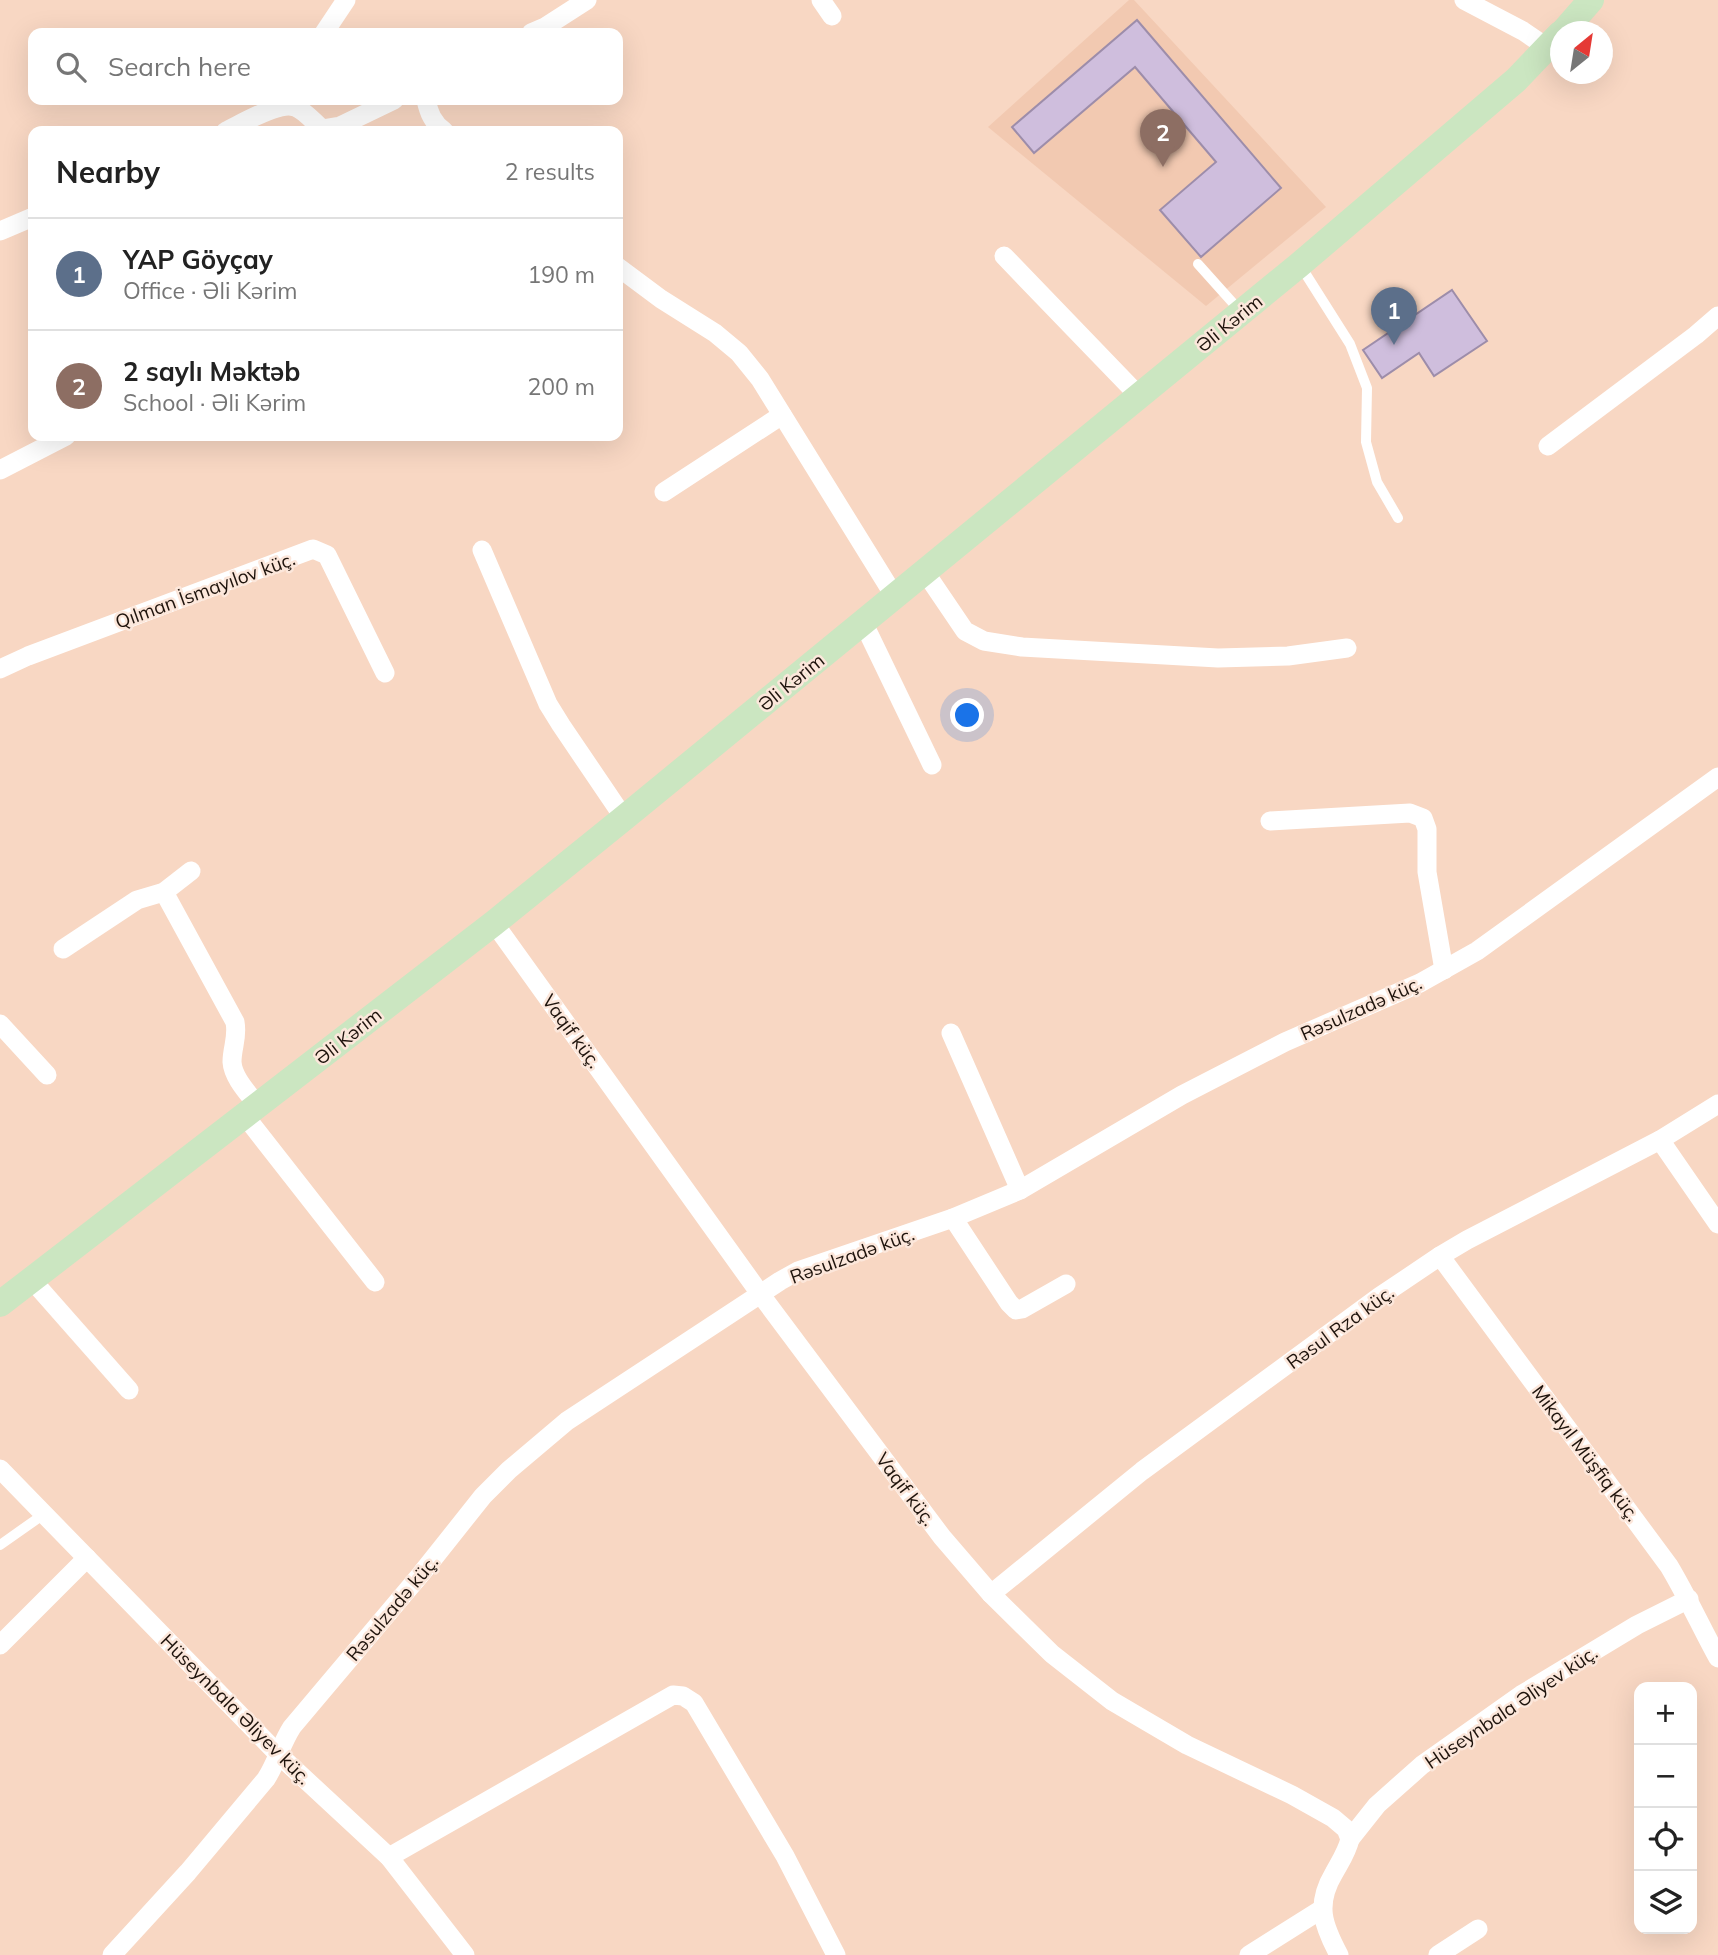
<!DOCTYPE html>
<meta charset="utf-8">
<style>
:root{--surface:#fff;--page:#f6f6f6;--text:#222;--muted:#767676;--line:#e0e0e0;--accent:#db2777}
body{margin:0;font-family:Mulish,sans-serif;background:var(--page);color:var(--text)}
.controls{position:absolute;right:21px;bottom:21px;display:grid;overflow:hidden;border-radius:14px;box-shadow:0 7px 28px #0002}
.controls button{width:63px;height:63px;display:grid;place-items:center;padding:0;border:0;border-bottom:2px solid var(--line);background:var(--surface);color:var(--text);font:35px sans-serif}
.compass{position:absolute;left:1550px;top:21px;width:63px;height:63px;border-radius:50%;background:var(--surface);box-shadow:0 7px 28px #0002;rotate:30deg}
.you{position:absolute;left:968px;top:716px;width:24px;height:24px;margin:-18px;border:5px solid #fff;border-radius:50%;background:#1a73e8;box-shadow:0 0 0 10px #1a73e833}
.badge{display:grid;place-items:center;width:46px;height:46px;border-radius:50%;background:var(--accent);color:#fff;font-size:23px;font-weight:700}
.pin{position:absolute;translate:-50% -58px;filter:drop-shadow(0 2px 4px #0008)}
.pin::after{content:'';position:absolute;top:37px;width:24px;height:21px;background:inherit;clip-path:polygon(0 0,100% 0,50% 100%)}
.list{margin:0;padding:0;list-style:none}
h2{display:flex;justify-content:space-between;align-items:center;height:91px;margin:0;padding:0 28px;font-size:30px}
h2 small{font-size:23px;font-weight:400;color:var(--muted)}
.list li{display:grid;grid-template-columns:46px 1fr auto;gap:21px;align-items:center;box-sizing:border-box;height:112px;padding:0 28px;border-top:2px solid var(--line)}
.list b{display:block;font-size:26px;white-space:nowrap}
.list p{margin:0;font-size:23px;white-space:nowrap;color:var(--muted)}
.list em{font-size:23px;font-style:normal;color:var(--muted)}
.icon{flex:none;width:38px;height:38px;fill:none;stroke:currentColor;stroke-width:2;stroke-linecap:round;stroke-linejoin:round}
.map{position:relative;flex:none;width:1718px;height:1955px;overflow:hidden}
.search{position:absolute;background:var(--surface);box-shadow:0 7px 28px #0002;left:28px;top:28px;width:595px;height:77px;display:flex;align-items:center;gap:18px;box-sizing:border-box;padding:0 24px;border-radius:14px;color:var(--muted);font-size:26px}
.panel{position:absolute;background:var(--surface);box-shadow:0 7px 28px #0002;left:28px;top:126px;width:595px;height:315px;border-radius:14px}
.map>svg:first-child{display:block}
</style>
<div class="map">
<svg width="1718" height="1955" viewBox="0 0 1718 1955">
<rect width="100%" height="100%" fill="#f8d7c3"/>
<path fill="#f2c9b1" d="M1129,0H1134L1326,207L1206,306L988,127Z"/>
<g fill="#cfbedd" stroke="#9d8daa" stroke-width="2">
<path d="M1137,20L1281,188L1201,257L1160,210L1216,162L1135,67L1034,153L1012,127Z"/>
<path d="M1452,290L1487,341L1434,376L1419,353L1382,378L1363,350Z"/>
</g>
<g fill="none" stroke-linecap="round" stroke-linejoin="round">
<g stroke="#fff" stroke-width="10">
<path d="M1198,264L1241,312"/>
<path d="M1300,265L1350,344L1367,388L1366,442L1377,482L1398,518"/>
<path d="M0,1545L44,1514"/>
</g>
<g stroke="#fff" stroke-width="19">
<path d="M821,0L832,16"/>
<path d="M1464,0L1523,31L1548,48"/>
<path d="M324,33L346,0"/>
<path d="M531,33L545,27L587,0"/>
<path d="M426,100C429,113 433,123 444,131"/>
<path d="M226,131C241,124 279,101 295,107C304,110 314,122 322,129L340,126L394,100"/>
<path d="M0,231L33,217"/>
<path d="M1004,256L1139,396"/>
<path d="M618,267L661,299L715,333L739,353L760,379L895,597"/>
<path d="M1548,446L1696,335L1718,316"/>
<path d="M0,470L66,436"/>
<path d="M664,492L782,415"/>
<path d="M482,550L548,704L561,725L624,818"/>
<path d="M925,572L965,631L984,641L1022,647L1218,658L1288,656L1347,648"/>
<path d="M863,622L932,765"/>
<path d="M0,669L28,656L313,549L327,555L385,673"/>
<path d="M1270,821L1410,813L1423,818L1427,829V872L1444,970"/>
<path d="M164,892L235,1022C238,1038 232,1047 232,1062C233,1078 249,1094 258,1106"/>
<path d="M494,923L761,1295L942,1537L991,1594L1052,1654L1112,1701L1187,1745L1292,1795L1333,1818L1346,1829L1350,1839C1347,1852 1340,1862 1334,1873C1315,1905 1323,1925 1339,1955"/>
<path d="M63,949L137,900L164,892L191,871"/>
<path d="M0,1024L47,1075"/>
<path d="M951,1033L1020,1190"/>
<path d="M245,1116L375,1282"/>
<path d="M1660,1140L1718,1224"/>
<path d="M953,1218L1009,1303L1016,1310L1022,1309L1066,1284"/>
<path d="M1440,1256L1669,1566C1687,1596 1701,1627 1718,1658"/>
<path d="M32,1280L129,1390"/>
<path d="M0,1469L279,1755L389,1857L465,1955"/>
<path d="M991,1594L1142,1471L1379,1297L1440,1256L1467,1240L1660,1140L1718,1104"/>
<path d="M0,1645L87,1558"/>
<path d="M1350,1839L1377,1805L1422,1765L1521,1695L1637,1625L1689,1599"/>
<path d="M389,1857L673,1695L683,1696L694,1703L785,1856L836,1955"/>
<path d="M112,1955L188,1872L266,1779C277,1762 281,1744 292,1727L421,1574L483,1496L509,1470L567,1421L780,1281L798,1271L953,1218L1020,1190L1182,1095L1285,1042L1420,983L1477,951L1718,777"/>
<path d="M1249,1955L1322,1909"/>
<path d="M1438,1955L1478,1929"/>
</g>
<g stroke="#cbe6c1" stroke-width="26">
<path d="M1563,32L1591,0"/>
<path d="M0,1304L494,923L624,818L1299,265L1516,80L1560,34"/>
</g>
</g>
<g text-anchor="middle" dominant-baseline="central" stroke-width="5" stroke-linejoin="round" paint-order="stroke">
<g font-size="19" fill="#1e130c" stroke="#fce7db">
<text transform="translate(1229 323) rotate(-39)">Əli Kərim</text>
<text transform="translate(205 590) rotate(-20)">Qılman İsmayılov küç.</text>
<text transform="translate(791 682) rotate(-39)">Əli Kərim</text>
<text transform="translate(1361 1008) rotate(-24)">Rəsulzadə küç.</text>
<text transform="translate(572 1031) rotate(54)">Vaqif küç.</text>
<text transform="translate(348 1036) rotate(-38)">Əli Kərim</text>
<text transform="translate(852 1255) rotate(-20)">Rəsulzadə küç.</text>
<text transform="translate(1340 1327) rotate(-36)">Rəsul Rza küç.</text>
<text transform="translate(1586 1453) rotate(53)">Mikayıl Müşfiq küç.</text>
<text transform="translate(906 1489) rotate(53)">Vaqif küç.</text>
<text transform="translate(392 1608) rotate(-50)">Rəsulzadə küç.</text>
<text transform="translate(1511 1707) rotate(-34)">Hüseynbala Əliyev küç.</text>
<text transform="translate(236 1709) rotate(45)">Hüseynbala Əliyev küç.</text>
</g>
</g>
</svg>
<div class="controls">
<button>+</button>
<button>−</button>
<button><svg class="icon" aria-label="locate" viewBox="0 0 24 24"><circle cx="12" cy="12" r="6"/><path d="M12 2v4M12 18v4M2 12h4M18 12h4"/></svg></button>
<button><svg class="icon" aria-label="layers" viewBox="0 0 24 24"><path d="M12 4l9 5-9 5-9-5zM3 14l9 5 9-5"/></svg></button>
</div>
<svg class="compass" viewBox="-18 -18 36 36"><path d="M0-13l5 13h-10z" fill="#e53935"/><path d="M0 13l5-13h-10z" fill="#767676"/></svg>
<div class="you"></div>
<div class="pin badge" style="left:1394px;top:345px;background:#5c6f8a">1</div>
<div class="pin badge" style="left:1163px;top:167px;background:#8d6e63">2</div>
<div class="search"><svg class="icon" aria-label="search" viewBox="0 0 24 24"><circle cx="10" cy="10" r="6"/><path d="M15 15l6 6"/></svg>Search here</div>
<section class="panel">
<h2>Nearby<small>2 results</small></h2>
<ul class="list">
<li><span class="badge" style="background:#5c6f8a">1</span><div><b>YAP Göyçay</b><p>Office · Əli Kərim</p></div><em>190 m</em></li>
<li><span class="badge" style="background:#8d6e63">2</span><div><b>2 saylı Məktəb</b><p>School · Əli Kərim</p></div><em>200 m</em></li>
</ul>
</section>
</div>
